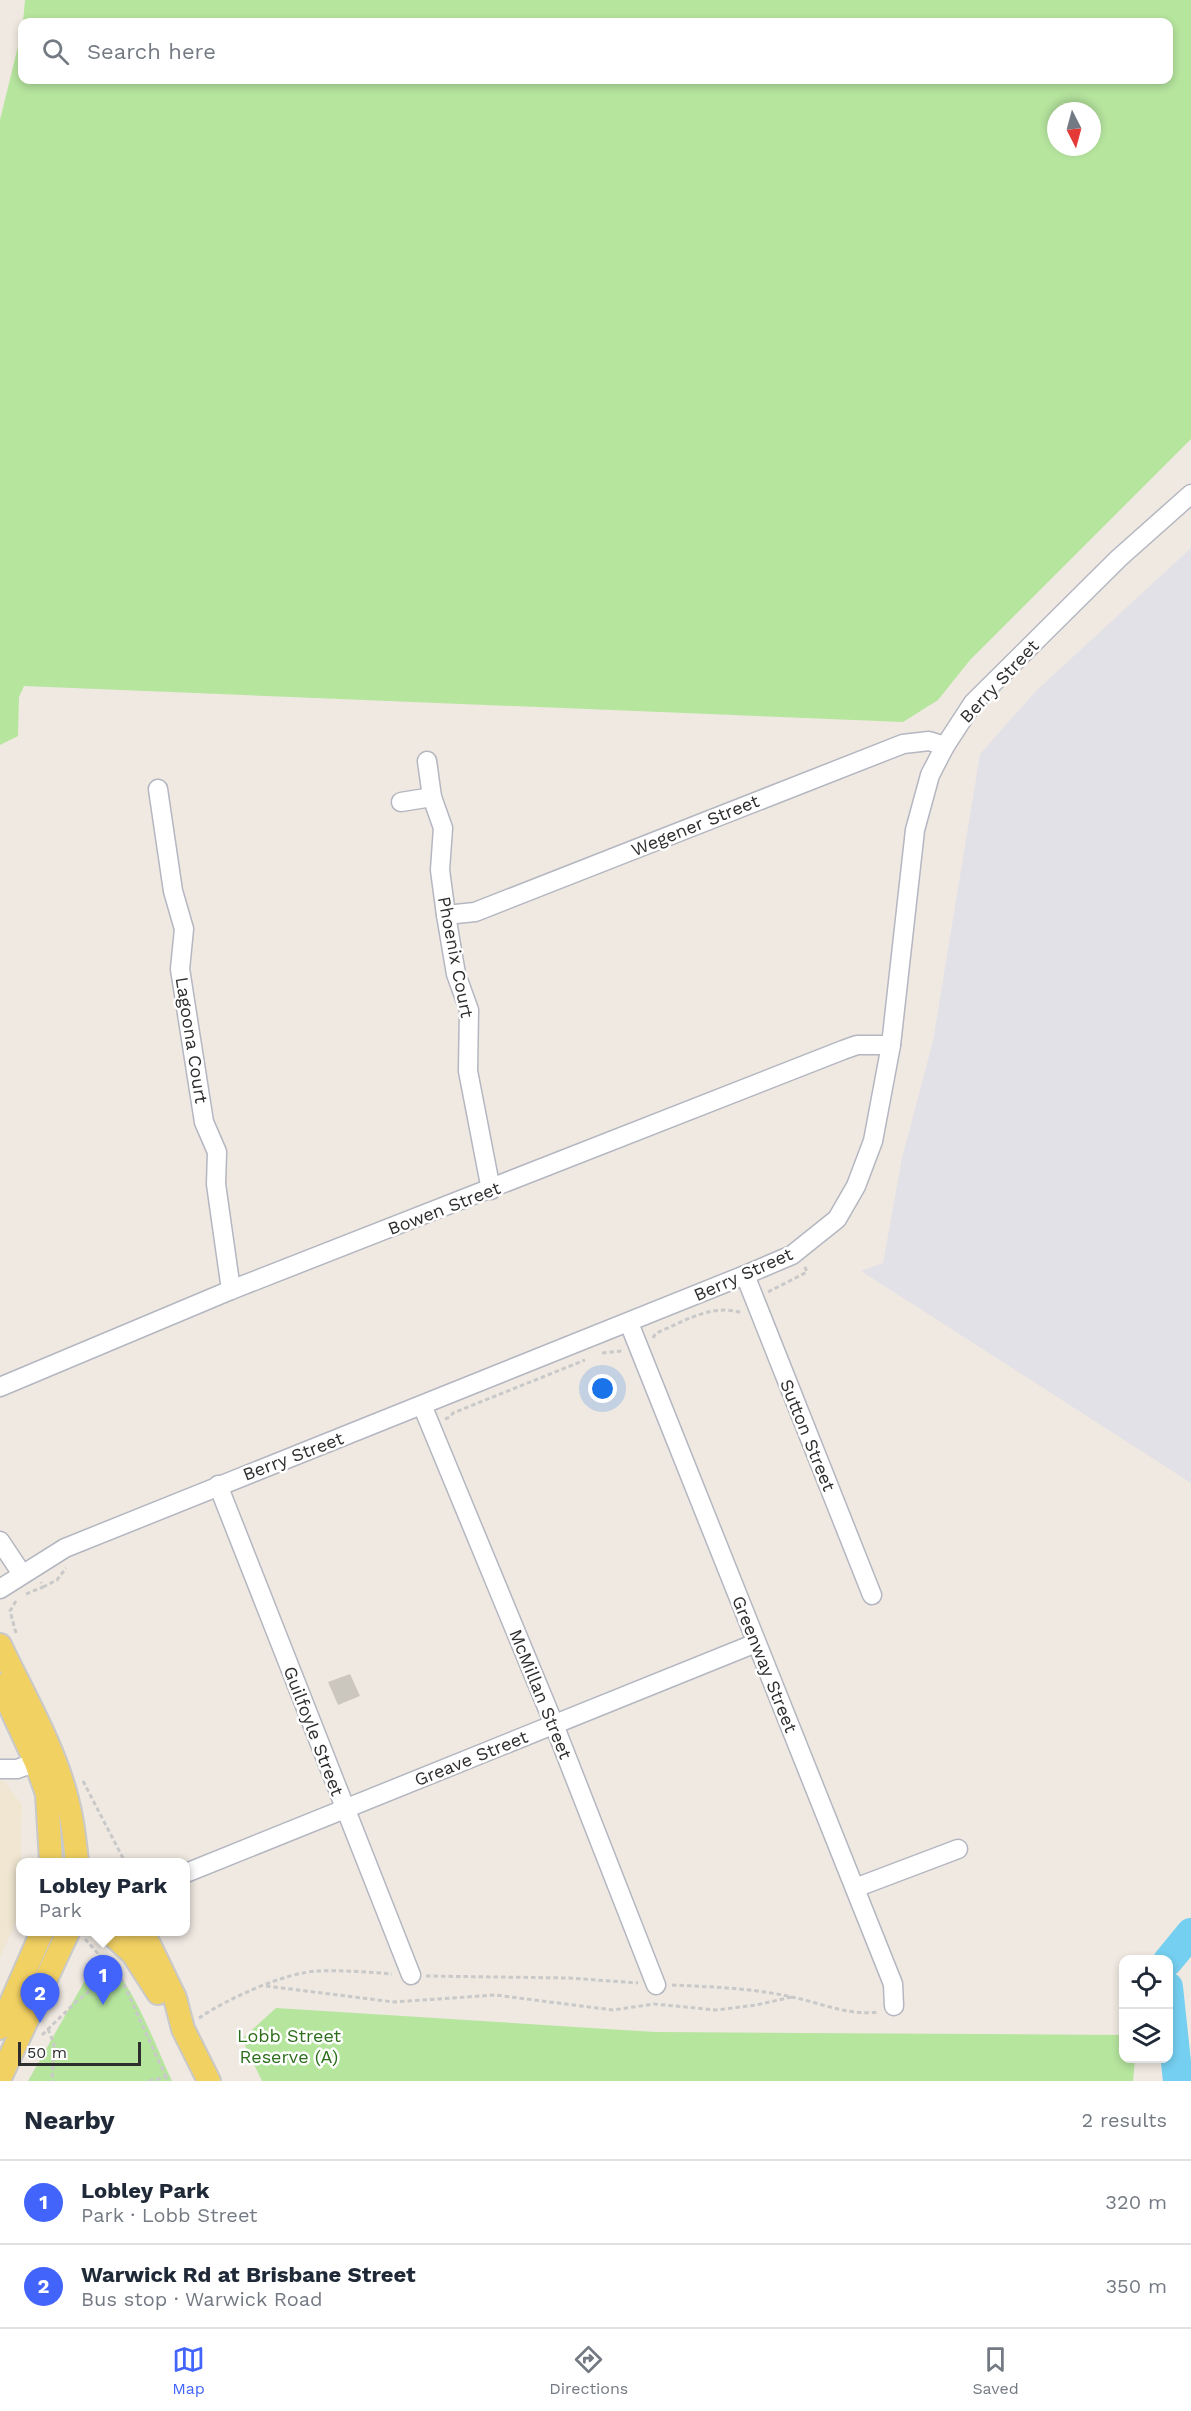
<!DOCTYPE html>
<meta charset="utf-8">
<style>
:root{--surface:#fff;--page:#f2f2f3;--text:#1f2937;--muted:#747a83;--line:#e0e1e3;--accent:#4264fb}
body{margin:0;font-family:"Work Sans",sans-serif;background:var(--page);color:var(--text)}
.controls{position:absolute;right:18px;bottom:18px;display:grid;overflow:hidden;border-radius:12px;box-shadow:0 3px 9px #0003}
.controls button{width:54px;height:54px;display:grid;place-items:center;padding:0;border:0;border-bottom:2px solid var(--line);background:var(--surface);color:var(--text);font:30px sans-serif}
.compass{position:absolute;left:1047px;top:102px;width:54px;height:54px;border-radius:50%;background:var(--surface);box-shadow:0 3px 9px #0003;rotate:174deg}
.scale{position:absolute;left:18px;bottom:15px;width:123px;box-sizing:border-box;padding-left:6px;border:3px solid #2e2e2e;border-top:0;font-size:16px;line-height:21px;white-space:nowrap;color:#2e2e2e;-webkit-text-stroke:4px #fff;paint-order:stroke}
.you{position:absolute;left:603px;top:1389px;width:21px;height:21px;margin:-15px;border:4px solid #fff;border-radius:50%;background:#1a73e8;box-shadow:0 0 0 9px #1a73e833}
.badge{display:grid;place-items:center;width:39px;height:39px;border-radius:50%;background:var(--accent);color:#fff;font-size:20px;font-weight:700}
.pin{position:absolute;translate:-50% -50px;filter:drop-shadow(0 2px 3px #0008)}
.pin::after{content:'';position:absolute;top:32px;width:21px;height:18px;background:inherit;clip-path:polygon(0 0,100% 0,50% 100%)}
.popup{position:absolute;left:16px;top:1858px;width:174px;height:78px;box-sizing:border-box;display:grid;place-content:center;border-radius:12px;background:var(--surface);filter:drop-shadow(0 2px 4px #0005);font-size:20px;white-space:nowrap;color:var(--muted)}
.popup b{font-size:22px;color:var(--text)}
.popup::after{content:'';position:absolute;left:50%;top:100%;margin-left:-12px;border:12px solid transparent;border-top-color:var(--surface)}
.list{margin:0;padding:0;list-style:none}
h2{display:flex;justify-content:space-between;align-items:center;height:78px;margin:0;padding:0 24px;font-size:26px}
h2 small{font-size:20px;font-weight:400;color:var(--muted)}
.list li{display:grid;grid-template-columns:39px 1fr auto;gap:18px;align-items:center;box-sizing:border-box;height:84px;padding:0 24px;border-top:2px solid var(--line)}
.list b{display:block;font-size:22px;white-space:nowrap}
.list p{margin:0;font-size:20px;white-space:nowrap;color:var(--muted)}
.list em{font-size:20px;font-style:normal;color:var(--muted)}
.icon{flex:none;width:33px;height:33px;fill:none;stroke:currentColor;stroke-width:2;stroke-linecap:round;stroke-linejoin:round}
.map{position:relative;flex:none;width:1191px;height:2081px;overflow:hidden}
.search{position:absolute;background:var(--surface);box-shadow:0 3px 9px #0003;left:18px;right:18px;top:18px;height:66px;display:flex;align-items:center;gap:15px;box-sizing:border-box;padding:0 21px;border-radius:12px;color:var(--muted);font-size:22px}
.sheet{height:246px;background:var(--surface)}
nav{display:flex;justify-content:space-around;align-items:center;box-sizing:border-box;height:84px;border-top:2px solid var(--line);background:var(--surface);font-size:16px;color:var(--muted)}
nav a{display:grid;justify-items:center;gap:3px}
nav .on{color:var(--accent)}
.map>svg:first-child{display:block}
</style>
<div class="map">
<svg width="1191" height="2081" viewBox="0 0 1191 2081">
<rect width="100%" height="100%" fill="#efe9e1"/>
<path fill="#e3e1e8" d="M1191,548V1483L861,1271L883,1263L902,1158L933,1041L980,754L1037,690Z"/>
<path fill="#f0e6d1" d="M0,1781H4L22,1805L20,1912L0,1958Z"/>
<g fill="#b6e59e" fill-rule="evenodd">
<path d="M25,0H1191V439L970,660L938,700L903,722L24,686L19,697L18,736L0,745V120L22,30V80H1168V22H23ZM1056,111H1092V147H1056Z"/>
<path d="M100,1954C131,1977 155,2045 172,2081H28Z"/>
<path d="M276,2008L655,2032L1123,2035L1124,2058L1135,2059L1133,2081H262L242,2039Z"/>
</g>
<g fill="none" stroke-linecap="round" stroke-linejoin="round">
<g stroke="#75cff0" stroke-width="30">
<path d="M1168,1961L1191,1933"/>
<path d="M1168,1987L1178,2081"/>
</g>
</g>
<path fill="#cbc7bf" d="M350,1674L360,1696L338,1705L328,1682Z"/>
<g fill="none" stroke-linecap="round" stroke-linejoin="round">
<defs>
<g id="minor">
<path d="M427,761L432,797L443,828L440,870L446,915L456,974L469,1010L468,1071L491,1190"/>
<path d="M158,789L173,891L184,929L180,969L204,1122L217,1152L216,1184L231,1290"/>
<path d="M401,802L432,797"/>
<path d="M446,915L475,912L903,744L929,741L945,746"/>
<path d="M745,1275L872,1595"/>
<path d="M629,1323L893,1984L894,2006"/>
<path d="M0,1387L231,1290L843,1050L857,1045H891"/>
<path d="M422,1405L551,1717L656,1985"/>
<path d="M218,1485L411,1975"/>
<path d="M0,1541L22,1574"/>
<path d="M0,1589L65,1548L745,1275L792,1255L837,1219L856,1186L873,1141L891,1045L915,830L930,775L945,746L973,703L1119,558L1191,494"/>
<path d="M0,1769H17L48,1758"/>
<path d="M186,1873L756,1643"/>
<path d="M855,1888L958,1849"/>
</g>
<g id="major">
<path d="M0,1645C24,1696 55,1748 68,1803C73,1822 75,1843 77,1862"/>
<path d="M0,1685L36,1763L47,1794L51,1862"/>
<path d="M109,1932L133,1954L158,1993"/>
<path d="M140,1932L149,1944L175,1998L183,2029L209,2081"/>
<path d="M0,2028L42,1932"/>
<path d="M0,2078L68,1932"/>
</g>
</defs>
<use href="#minor" stroke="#b4b7c1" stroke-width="21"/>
<use href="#major" stroke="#c9c9c9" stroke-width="26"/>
<g stroke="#c9c9c9" stroke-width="3" stroke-dasharray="4.5 3" stroke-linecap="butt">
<path d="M768,1292L807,1272L804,1265"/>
<path d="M653,1338L656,1333C686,1321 711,1303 743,1313"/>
<path d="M602,1353L622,1351"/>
<path d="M445,1419L450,1417L453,1413L585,1360"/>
<path d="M43,1587L57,1580L66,1568"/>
<path d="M26,1594L43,1587L41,1582"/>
<path d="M16,1601L10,1611L16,1633"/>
<path d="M83,1781L125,1862"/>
<path d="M85,1939L122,1980L166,2077"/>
<path d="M426,1976L569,1978L638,1983"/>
<path d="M672,1985C712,1987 752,1988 792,1997C821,2003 848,2016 878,2012"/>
<path d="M266,1986L394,2002L495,1995L613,2010L654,2004L716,2010L756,2005L792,1997"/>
<path d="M199,2018C227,1999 285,1972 319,1971C343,1970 368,1972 392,1974"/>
<path d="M48,2029L54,2044L52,2081"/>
<path d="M42,2035L77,2001L120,1966"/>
<path d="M149,2081L166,2077L168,2081"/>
</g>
<use href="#minor" stroke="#fff" stroke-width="18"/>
<use href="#major" stroke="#f2d163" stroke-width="22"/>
</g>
<g text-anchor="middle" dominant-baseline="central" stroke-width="5" stroke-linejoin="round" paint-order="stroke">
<g font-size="18" fill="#2e2e2e" stroke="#fff">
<text transform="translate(999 681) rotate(-47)">Berry Street</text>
<text transform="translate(695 825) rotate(-22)">Wegener Street</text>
<text transform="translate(456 957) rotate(79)">Phoenix Court</text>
<text transform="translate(192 1040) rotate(81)">Lagoona Court</text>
<text transform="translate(444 1208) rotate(-21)">Bowen Street</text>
<text transform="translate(743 1274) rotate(-24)">Berry Street</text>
<text transform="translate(808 1435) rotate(68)">Sutton Street</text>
<text transform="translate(293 1456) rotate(-21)">Berry Street</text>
<text transform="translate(765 1664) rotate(68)">Greenway Street</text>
<text transform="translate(541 1694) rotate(68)">McMillan Street</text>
<text transform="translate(314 1731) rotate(69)">Guilfoyle Street</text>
<text transform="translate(471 1758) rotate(-22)">Greave Street</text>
</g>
<g font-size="18" fill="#2c6e1b" stroke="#fff">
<text x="289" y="2035">Lobb Street<tspan x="289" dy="21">Reserve (A)</tspan></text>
</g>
</g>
</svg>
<div class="controls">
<button><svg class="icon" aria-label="locate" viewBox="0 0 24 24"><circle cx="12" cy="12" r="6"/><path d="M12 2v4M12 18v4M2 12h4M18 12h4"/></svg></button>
<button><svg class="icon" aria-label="layers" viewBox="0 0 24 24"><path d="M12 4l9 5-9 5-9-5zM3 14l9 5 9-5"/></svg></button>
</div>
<svg class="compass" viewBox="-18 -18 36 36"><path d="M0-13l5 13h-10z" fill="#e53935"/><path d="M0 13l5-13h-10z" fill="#747a83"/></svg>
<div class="scale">50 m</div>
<div class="you"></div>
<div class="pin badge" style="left:103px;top:2005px">1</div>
<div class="popup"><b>Lobley Park</b>Park</div>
<div class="pin badge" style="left:40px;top:2023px">2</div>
<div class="search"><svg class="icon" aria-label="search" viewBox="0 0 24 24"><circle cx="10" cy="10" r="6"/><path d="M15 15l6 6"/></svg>Search here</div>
</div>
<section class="sheet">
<h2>Nearby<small>2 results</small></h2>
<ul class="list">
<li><span class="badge">1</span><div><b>Lobley Park</b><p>Park · Lobb Street</p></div><em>320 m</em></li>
<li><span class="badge">2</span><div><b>Warwick Rd at Brisbane Street</b><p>Bus stop · Warwick Road</p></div><em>350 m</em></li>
</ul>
</section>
<nav>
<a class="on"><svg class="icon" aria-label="map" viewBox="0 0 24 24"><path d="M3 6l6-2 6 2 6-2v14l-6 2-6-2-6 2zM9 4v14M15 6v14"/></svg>Map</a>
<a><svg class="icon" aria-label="directions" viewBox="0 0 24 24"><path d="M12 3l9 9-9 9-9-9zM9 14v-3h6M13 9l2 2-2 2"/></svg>Directions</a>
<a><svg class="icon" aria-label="saved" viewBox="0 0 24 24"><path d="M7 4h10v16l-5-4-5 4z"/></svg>Saved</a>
</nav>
